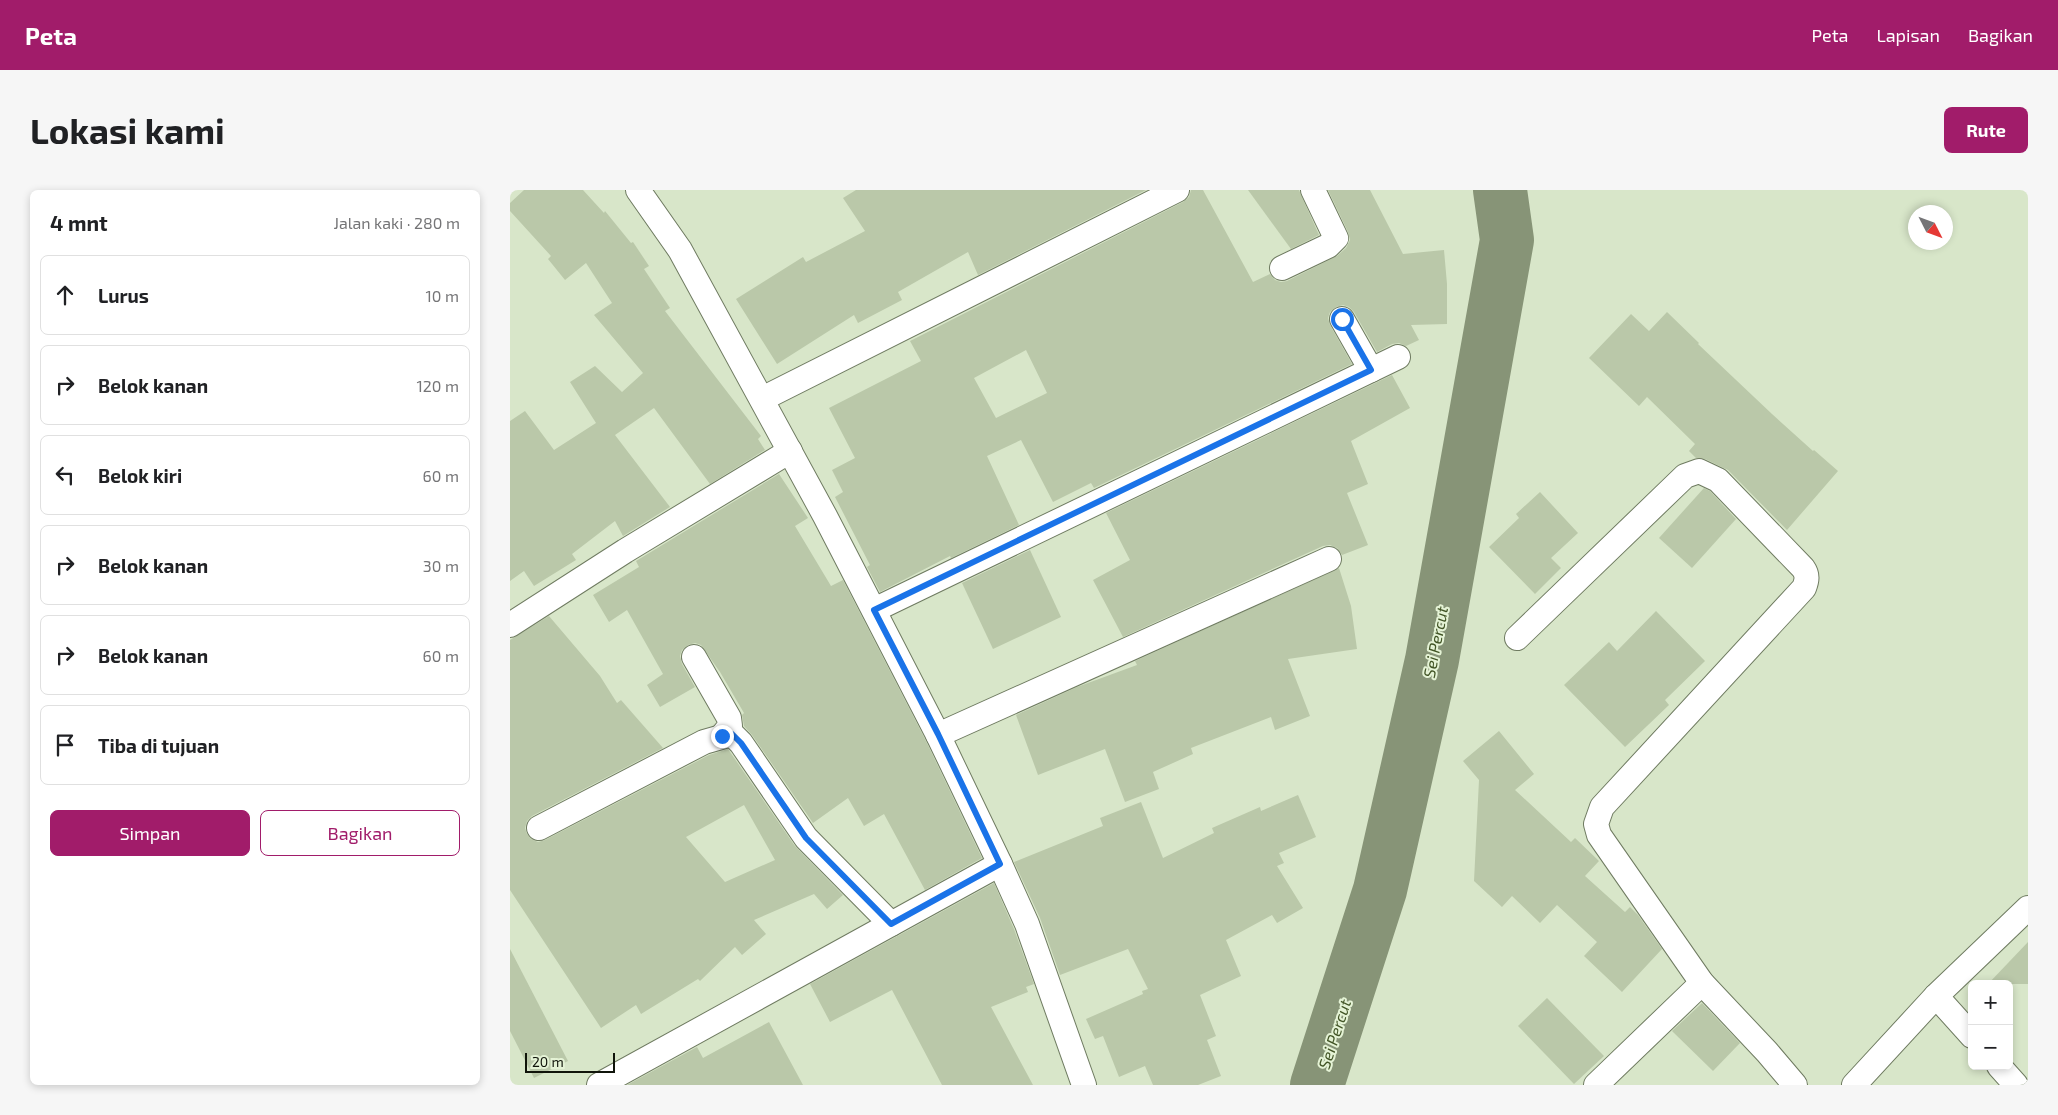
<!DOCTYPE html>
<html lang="id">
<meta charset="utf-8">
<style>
:root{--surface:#fff;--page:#f6f6f6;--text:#202124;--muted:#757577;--line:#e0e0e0;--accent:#a11c6a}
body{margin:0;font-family:"Exo 2",sans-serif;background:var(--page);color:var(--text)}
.controls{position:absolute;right:15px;bottom:15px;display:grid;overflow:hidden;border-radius:8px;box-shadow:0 2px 8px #0003}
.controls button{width:45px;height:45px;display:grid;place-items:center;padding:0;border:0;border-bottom:1px solid var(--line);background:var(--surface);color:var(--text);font:25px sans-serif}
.compass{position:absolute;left:1398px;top:15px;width:45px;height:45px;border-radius:50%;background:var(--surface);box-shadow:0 2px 8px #0003;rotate:132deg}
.scale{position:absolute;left:15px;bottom:12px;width:90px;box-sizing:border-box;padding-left:5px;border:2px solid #10140a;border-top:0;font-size:14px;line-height:18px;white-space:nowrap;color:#10140a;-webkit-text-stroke:4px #e5f3d6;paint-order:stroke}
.stop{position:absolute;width:15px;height:15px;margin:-11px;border:4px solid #1a73e8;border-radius:50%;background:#fff}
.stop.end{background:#1a73e8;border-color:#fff;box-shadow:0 1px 5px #0008}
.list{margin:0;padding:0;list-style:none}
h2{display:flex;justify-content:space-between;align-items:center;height:65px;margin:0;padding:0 20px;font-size:21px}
h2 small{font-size:16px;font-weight:400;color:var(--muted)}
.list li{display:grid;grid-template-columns:32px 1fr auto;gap:15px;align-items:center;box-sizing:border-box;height:80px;margin:0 10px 10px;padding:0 10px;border:1px solid var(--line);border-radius:8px}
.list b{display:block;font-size:19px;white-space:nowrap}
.list em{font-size:16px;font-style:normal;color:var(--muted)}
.actions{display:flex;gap:10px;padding:15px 20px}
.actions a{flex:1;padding:11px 0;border:1px solid var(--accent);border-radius:8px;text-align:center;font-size:18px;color:var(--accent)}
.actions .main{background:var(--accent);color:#fff}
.icon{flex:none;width:28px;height:28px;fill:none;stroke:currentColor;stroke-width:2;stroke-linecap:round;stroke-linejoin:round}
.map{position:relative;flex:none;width:1518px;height:895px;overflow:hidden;border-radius:8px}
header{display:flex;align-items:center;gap:30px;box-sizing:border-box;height:70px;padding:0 25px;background:var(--accent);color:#fff}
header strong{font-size:24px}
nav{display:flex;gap:28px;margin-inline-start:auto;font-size:18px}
.intro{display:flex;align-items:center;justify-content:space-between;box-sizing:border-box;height:120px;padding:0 30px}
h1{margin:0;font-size:35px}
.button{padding:12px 22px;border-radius:8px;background:var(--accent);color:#fff;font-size:18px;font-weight:700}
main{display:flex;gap:30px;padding:0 30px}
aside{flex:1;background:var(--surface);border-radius:8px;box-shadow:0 2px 8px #0003}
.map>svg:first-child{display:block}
</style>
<header>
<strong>Peta</strong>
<nav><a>Peta</a><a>Lapisan</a><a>Bagikan</a></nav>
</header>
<div class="intro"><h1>Lokasi kami</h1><a class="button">Rute</a></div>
<main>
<aside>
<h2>4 mnt<small>Jalan kaki · 280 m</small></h2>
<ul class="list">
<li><svg class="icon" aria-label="ahead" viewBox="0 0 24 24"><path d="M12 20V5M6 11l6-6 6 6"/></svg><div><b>Lurus</b></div><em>10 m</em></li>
<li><svg class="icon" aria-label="right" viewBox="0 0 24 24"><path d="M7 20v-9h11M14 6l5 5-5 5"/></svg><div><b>Belok kanan</b></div><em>120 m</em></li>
<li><svg class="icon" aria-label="left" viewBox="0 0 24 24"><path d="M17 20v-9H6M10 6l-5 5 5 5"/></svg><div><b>Belok kiri</b></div><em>60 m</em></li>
<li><svg class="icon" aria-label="right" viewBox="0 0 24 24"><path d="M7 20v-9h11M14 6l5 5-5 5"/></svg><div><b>Belok kanan</b></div><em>30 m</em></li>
<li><svg class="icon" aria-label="right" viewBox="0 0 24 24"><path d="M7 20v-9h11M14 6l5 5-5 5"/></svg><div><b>Belok kanan</b></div><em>60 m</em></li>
<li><svg class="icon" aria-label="arrive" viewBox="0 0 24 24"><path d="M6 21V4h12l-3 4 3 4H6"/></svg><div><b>Tiba di tujuan</b></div></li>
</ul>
<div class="actions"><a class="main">Simpan</a><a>Bagikan</a></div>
</aside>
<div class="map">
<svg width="1518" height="895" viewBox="0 0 1518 895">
<rect width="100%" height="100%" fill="#d8e6c9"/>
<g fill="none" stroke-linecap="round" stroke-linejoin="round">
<path stroke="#879477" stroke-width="54" d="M807,895L870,700L922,470L997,50L990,0"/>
</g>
<g fill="#bac8a9" fill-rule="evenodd">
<path d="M14,0H73L94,23L95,21L121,53L123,52L139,76L134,79L160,118L155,121L251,246L248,249L255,260L200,294L144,218L105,245L160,317L113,346L105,331L62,364L66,370L24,396L14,381L0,391V231L15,221L44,260L86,233L60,192L85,176L112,202L133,183L84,125L102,113L76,73L55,90L38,69L41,66L0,21V13Z"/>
<path d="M346,0H636L468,85L458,62L388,102L392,110L348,133L344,125L267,174L226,109L293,67L296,72L355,41L333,8Z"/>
<path d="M681,0H693L743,92L760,84L765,90L771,92L777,91L827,66L836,58L840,50L838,42L818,0H860L893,64L934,60L937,94V134L901,135L909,150L896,156L889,153L882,154L867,162L844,122L839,117L833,115L826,117L820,122L818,128L820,135L842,174L584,298L581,293L543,312L511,250L477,266L509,335L441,368L440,366L370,402L357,377L360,375L325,307L333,302L322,280L345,268L319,218L411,171L400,151L673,12L679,7ZM516,160L537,203L486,228L464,188Z"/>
<path d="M738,0H789L809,45L781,59Z"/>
<path d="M1157,122L1189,153L1188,154L1262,224L1303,261L1304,260L1328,281L1277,340L1218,280L1195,269L1186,268L1179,261L1185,254L1137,207L1129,216L1079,168L1121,124L1139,141Z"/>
<path d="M882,185L900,218L841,251L858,294L837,303L858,355L832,365L827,358L820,355L813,356L613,447L583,390L620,370L596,323Z"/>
<path d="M269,284L298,328L285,336L321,396L333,390L416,551L472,668L415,700L374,624L354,636L338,608L303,633L242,545L234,536L232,525L234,523L210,482L191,455L185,453L178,455L172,460L170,466L172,474L185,497L150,517L137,495L153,484L117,420L99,432L83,405L129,377L126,371Z"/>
<path d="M1194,298L1200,301L1226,329L1182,378L1149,348Z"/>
<path d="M1030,302L1068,343L1041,368L1051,378L1025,404L979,357L1009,328L1006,324Z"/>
<path d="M520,360L551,427L483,459L452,393Z"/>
<path d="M829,378L841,416L847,459L778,469L800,526L765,540L761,527L681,558L683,564L643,582L649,599L615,612L595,559L528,585L506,525L567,497L627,475L625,471Z"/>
<path d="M1146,421L1195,471L1155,510L1159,515L1115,557L1054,495L1099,452L1107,461Z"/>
<path d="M39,426L90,486L107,513L111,510L153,558L22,626L17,631L15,638L17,644L21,649L28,652L35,650L199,565L218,559L285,656L333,705L317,719L304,704L244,730L256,744L232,765L225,757L190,791L188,789L131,824L126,815L91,838L0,700V450ZM234,615L265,670L215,692L176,647Z"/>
<path d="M989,541L1024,584L1005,600L1061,652L1065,648L1089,671L1075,686L1115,722L1120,717L1128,725L1152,759L1112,802L1074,766L1087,752L1047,715L1030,733L1002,706L992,717L964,691L969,590L953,571Z"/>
<path d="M788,605L806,647L769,663L774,673L767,676L793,718L767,733L762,725L716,750L731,786L690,805L706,846L697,850L711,886L688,895H643L635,876L609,887L593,846L585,849L576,829L633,804L632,801L638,799L618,759L550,785L530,728L504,672L593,636L590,628L631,612L653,668L704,643L702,638L750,617L751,621Z"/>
<path d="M484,693L504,739L524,794L516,797L518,802L481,817L523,895H432L382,800L320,832L300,794Z"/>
<path d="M1518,752V794H1478Z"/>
<path d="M0,759L58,871L24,888L0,841Z"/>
<path d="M1037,808L1094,866L1064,894L1008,836Z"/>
<path d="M1192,813L1230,853L1203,881L1162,841Z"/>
<path d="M259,832L293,895H117L187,857L193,868Z"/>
</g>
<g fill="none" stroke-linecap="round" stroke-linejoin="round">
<defs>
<g id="minor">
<path d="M772,78L818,56L826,48L803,0"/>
<path d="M832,129L861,180"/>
<path d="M252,209L667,0"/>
<path d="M364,420L888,167"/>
<path d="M0,435L115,361L280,261"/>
<path d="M1007,448L1175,286L1189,281L1208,290L1293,378C1298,385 1297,390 1294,398L1092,617L1086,634L1089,645L1192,793L1257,862L1285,895"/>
<path d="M184,467L219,528L220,536L212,546"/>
<path d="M428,545L819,369"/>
<path d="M29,638L194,552L222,544L231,553L296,648L381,734"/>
<path d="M490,674L517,734L574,895"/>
<path d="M1426,806L1462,846"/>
<path d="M1489,876L1506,895"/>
<path d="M89,895L490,674L428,545L315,326L170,60L128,0"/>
<path d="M1086,895L1192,793"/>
<path d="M1344,895L1426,806L1518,718"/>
</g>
</defs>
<use href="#minor" stroke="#6f7b61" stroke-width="26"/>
<use href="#minor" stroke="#fff" stroke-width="24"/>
</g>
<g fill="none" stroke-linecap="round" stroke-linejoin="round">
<path stroke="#1a73e8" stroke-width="6" d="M212,546L222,544L231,553L296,648L381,734L490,674L428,544L364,420L861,180L832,129"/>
</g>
<g text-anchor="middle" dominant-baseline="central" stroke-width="4" stroke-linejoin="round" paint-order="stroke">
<g font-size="16" font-style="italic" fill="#415425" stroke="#e5f3d6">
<text transform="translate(925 452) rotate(-79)">Sei Percut</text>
<text transform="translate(824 844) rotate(-72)">Sei Percut</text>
</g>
</g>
</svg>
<div class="controls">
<button>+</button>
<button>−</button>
</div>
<svg class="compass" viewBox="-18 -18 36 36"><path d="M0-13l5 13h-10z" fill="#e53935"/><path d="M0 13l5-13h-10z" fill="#757577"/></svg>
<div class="scale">20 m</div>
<div class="stop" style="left:832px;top:129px"></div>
<div class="stop end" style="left:212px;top:546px"></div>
</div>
</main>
